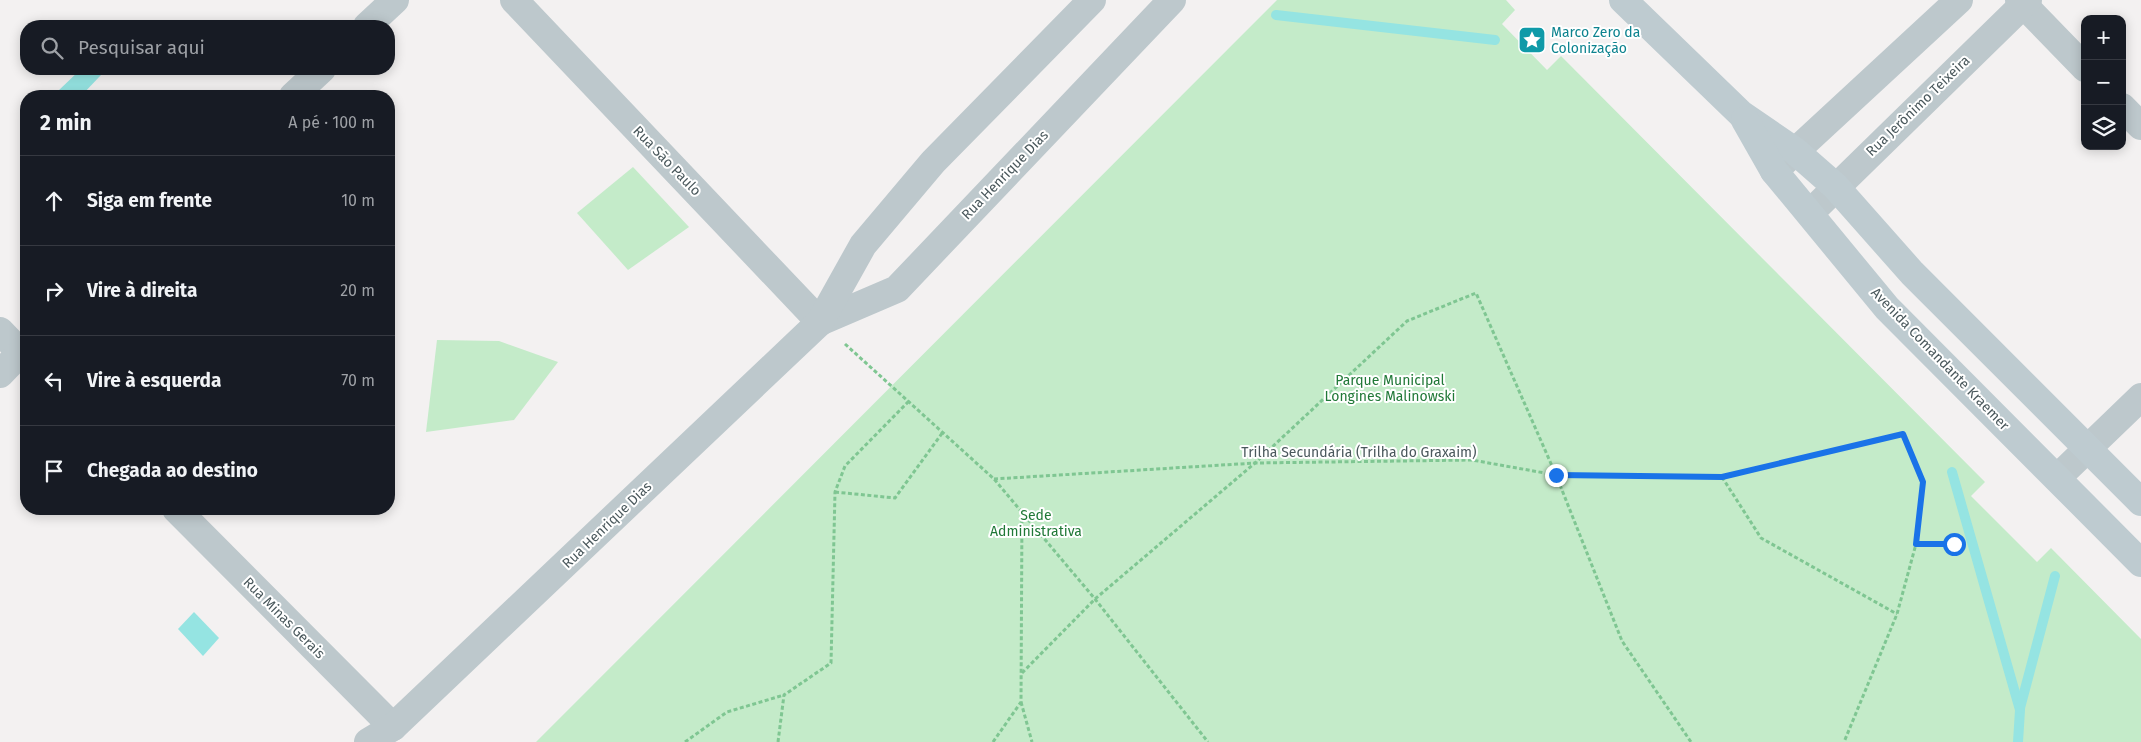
<!DOCTYPE html>
<html lang="pt">
<meta charset="utf-8">
<style>
:root{--surface:#171b24;--page:#20242c;--text:#f1f3f6;--muted:#9ea1a6;--line:#363941}
body{margin:0;font-family:"Fira Sans",sans-serif;background:var(--page);color:var(--text)}
.controls{position:absolute;right:15px;top:15px;display:grid;overflow:hidden;border-radius:10px;box-shadow:0 2px 12px #0003}
.controls button{width:45px;height:45px;display:grid;place-items:center;padding:0;border:0;border-bottom:1px solid var(--line);background:var(--surface);color:var(--text);font:25px sans-serif}
.stop{position:absolute;width:15px;height:15px;margin:-11px;border:4px solid #1a73e8;border-radius:50%;background:#fff}
.stop.end{background:#1a73e8;border-color:#fff;box-shadow:0 1px 5px #0008}
.list{margin:0;padding:0;list-style:none}
h2{display:flex;justify-content:space-between;align-items:center;height:65px;margin:0;padding:0 20px;font-size:21px}
h2 small{font-size:16px;font-weight:400;color:var(--muted)}
.list li{display:grid;grid-template-columns:32px 1fr auto;gap:15px;align-items:center;box-sizing:border-box;height:90px;padding:0 20px;border-top:1px solid var(--line)}
.list b{display:block;font-size:19px;white-space:nowrap}
.list em{font-size:16px;font-style:normal;color:var(--muted)}
.icon{flex:none;width:28px;height:28px;fill:none;stroke:currentColor;stroke-width:2;stroke-linecap:round;stroke-linejoin:round}
.map{position:relative;flex:none;width:2141px;height:742px;overflow:hidden}
.search{position:absolute;background:var(--surface);box-shadow:0 2px 12px #0003;left:20px;top:20px;width:375px;height:55px;display:flex;align-items:center;gap:12px;box-sizing:border-box;padding:0 18px;border-radius:20px;color:var(--muted);font-size:19px}
.panel{position:absolute;background:var(--surface);box-shadow:0 2px 12px #0003;left:20px;top:90px;width:375px;height:425px;border-radius:20px}
.map>svg:first-child{display:block}
</style>
<div class="map">
<svg width="2141" height="742" viewBox="0 0 2141 742">
<rect width="100%" height="100%" fill="#f3f1f1"/>
<g fill="#c4ebc9">
<path d="M1277,0H1506L1515,10L1502,24L1547,70L1561,56L1985,482L1971,496L2037,562L2051,548L2141,639V742H536Z"/>
<path d="M633,167L689,227L628,270L577,213Z"/>
<path d="M437,340L499,341L558,362L514,420L426,432Z"/>
</g>
<g fill="#95e4e2">
<path d="M81,69H94L101,75L81,96H61L57,92Z"/>
<path d="M194,612L219,638L203,656L178,629Z"/>
</g>
<g fill="none" stroke-linecap="round" stroke-linejoin="round">
<g stroke="#95e4e2" stroke-width="10">
<path d="M1276,15L1495,40"/>
<path d="M1952,472L2020,710L2018,742"/>
<path d="M2020,708L2055,576"/>
</g>
<g stroke="#7fc692" stroke-width="3" stroke-dasharray="4 2.5" stroke-linecap="butt">
<path d="M845,344L994,479L1095,599L1208,742"/>
<path d="M1722,477L1761,538L1897,614"/>
<path d="M994,479L1255,463L1472,460L1556,475L1722,477L1903,434L1923,482L1916,544L1897,614L1844,742"/>
<path d="M835,492L895,498L943,432"/>
<path d="M1916,544H1954"/>
<path d="M1022,673L1095,599L1255,463L1407,321L1476,293L1556,475L1622,641L1691,742"/>
<path d="M1021,702L1032,742"/>
<path d="M685,742L727,712L784,695"/>
<path d="M778,742L784,695L831,663L835,492L845,466L909,401"/>
<path d="M993,742L1021,702L1022,511"/>
</g>
<g stroke="#bdc8cc" stroke-width="28">
<path d="M2019,0L2085,68"/>
<path d="M367,26L395,0"/>
<path d="M293,96L322,69"/>
<path d="M2122,107L2141,126"/>
<path d="M0,331L26,358"/>
<path d="M0,374L26,347"/>
<path d="M2057,478L2141,397"/>
<path d="M176,509L393,727"/>
</g>
<g stroke="#bdc8cc" stroke-width="28">
<path d="M514,0L820,322"/>
<path d="M1774,171L1959,0"/>
<path d="M1810,213L2028,0"/>
<path d="M820,322L897,289L1172,0"/>
<path d="M368,742L393,727L820,322L863,245L933,162L1092,0"/>
</g>
<g stroke="#becbd0" stroke-width="28">
<path d="M1623,0L1741,114L1795,151L1835,186L1912,273L2141,502"/>
<path d="M1745,120L1774,171L1887,308L2141,563"/>
</g>
</g>
<g fill="none" stroke-linecap="round" stroke-linejoin="round">
<path stroke="#1a73e8" stroke-width="6" d="M1556,475L1722,477L1903,434L1923,482L1916,544H1954"/>
</g>
<defs>
<symbol id="sight-square" viewBox="-11 -11 22 22"><rect x="-9" y="-9" width="18" height="18" rx="4" fill="#0f9aa8" stroke="#fff"/><path d="M0-6L1.8-2.2L6-1.7L2.9 1.2L3.7 5.4L0 3.3L-3.7 5.4L-2.9 1.2L-6-1.7L-1.8-2.2Z" fill="#fff"/></symbol>
</defs>
<g fill-rule="evenodd">
<use href="#sight-square" x="1516" y="24" width="32" height="32"/>
</g>
<g text-anchor="middle" dominant-baseline="central" stroke-width="4" stroke-linejoin="round" paint-order="stroke">
<g font-size="14" fill="#0d838f" stroke="#fff" text-anchor="start">
<text x="1551" y="32">Marco Zero da<tspan x="1551" dy="16">Colonização</tspan></text>
</g>
<g font-size="14" fill="#4a585c" stroke="#fff">
<text transform="translate(1918 106) rotate(-44)">Rua Jerônimo Teixeira</text>
<text transform="translate(667 161) rotate(46)">Rua São Paulo</text>
<text transform="translate(1005 175) rotate(-46)">Rua Henrique Dias</text>
<text transform="translate(1940 359) rotate(46)">Avenida Comandante Kraemer</text>
<text x="1359" y="452">Trilha Secundária (Trilha do Graxaim)</text>
<text transform="translate(607 525) rotate(-44)">Rua Henrique Dias</text>
<text transform="translate(284 618) rotate(45)">Rua Minas Gerais</text>
</g>
<g font-size="14" fill="#207837" stroke="#fff">
<text x="1390" y="380">Parque Municipal<tspan x="1390" dy="16">Longines Malinowski</tspan></text>
<text x="1036" y="515">Sede<tspan x="1036" dy="16">Administrativa</tspan></text>
</g>
</g>
</svg>
<div class="controls">
<button>+</button>
<button>−</button>
<button><svg class="icon" aria-label="layers" viewBox="0 0 24 24"><path d="M12 4l9 5-9 5-9-5zM3 14l9 5 9-5"/></svg></button>
</div>
<div class="stop" style="left:1954px;top:544px"></div>
<div class="stop end" style="left:1556px;top:475px"></div>
<div class="search"><svg class="icon" aria-label="search" viewBox="0 0 24 24"><circle cx="10" cy="10" r="6"/><path d="M15 15l6 6"/></svg>Pesquisar aqui</div>
<section class="panel">
<h2>2 min<small>A pé · 100 m</small></h2>
<ul class="list">
<li><svg class="icon" aria-label="ahead" viewBox="0 0 24 24"><path d="M12 20V5M6 11l6-6 6 6"/></svg><div><b>Siga em frente</b></div><em>10 m</em></li>
<li><svg class="icon" aria-label="right" viewBox="0 0 24 24"><path d="M7 20v-9h11M14 6l5 5-5 5"/></svg><div><b>Vire à direita</b></div><em>20 m</em></li>
<li><svg class="icon" aria-label="left" viewBox="0 0 24 24"><path d="M17 20v-9H6M10 6l-5 5 5 5"/></svg><div><b>Vire à esquerda</b></div><em>70 m</em></li>
<li><svg class="icon" aria-label="arrive" viewBox="0 0 24 24"><path d="M6 21V4h12l-3 4 3 4H6"/></svg><div><b>Chegada ao destino</b></div></li>
</ul>
</section>
</div>
